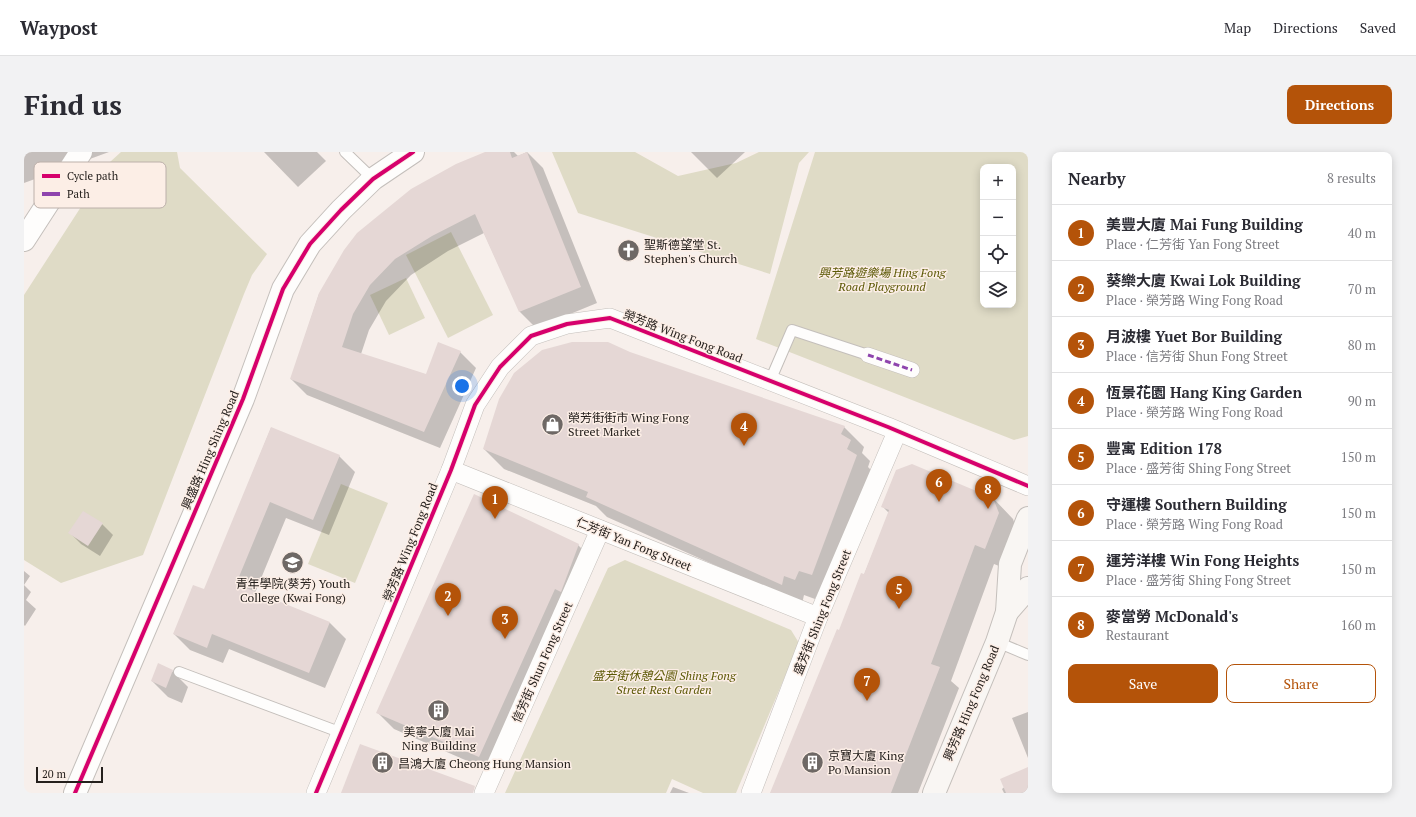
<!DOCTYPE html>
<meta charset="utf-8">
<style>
:root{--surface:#fff;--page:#f2f2f3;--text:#2b2b33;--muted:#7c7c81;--line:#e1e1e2;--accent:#b45309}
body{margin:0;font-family:"PT Serif","Noto Sans TC",serif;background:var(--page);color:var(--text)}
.controls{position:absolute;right:12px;top:12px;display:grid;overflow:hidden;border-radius:8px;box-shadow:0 2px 10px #0003}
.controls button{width:36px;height:36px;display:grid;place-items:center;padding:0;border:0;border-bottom:1px solid var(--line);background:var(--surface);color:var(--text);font:20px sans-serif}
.scale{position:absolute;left:12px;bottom:10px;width:67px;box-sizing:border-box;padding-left:4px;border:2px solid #25201d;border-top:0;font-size:11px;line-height:14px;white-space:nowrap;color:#25201d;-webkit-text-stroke:3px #fceee6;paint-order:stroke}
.you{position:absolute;left:438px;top:234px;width:14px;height:14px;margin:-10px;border:3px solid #fff;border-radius:50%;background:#1a73e8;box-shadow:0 0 0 6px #1a73e833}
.badge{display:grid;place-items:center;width:26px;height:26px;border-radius:50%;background:var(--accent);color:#fff;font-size:13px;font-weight:700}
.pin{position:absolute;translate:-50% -33px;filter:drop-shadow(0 1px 2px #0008)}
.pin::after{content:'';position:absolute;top:21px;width:14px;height:12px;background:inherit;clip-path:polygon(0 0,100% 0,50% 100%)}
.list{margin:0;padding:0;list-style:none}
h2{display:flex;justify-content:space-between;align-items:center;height:52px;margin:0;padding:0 16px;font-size:17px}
h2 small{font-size:13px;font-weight:400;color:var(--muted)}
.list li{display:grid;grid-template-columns:26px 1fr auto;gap:12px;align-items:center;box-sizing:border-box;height:56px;padding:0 16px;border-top:1px solid var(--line)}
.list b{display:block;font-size:15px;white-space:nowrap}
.list p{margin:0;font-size:13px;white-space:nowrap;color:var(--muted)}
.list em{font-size:13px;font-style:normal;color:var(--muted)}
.actions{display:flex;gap:8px;padding:12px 16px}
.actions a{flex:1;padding:9px 0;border:1px solid var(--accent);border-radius:8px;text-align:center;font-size:14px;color:var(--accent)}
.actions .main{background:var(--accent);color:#fff}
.icon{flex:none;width:22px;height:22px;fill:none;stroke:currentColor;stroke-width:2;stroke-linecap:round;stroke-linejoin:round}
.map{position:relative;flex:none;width:1004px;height:641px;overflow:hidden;border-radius:8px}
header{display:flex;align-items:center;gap:24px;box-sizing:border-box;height:56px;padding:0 20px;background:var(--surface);border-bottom:1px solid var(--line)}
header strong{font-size:19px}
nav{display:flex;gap:22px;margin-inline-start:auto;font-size:14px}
.intro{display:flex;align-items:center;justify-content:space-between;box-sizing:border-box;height:96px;padding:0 24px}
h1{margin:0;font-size:28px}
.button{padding:10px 18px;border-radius:8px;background:var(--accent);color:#fff;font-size:14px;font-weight:700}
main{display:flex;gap:24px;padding:0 24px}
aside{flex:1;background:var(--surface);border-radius:8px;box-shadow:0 2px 10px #0003}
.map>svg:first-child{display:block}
</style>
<header>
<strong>Waypost</strong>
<nav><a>Map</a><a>Directions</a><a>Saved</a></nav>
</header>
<div class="intro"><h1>Find us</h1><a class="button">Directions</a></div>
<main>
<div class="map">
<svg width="1004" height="641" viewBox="0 0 1004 641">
<rect width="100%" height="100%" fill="#f7efeb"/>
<g fill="#dfdbc6" fill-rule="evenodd">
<path d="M97,0H153L156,16L243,102L228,123L220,142L119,403L37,431L0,408V143L86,10Z"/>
<path d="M528,0H611L654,24L712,11L735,0H785L775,11L746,122L554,61Z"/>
<path d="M791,0H1004V284L990,288L732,187ZM959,15H989V153H959Z"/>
<path d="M427,80L469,163L424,186L382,103Z"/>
<path d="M382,126L401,166L365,183L346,143Z"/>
<path d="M317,332L364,351L331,431L284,412Z"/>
<path d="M601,408L767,478L775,491L712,641H679L648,627L642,641H481L584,416Z"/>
</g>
<g fill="#0003">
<path d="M0,0H85L0,31Z"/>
<path d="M240,0H293L302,9L274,35Z"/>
<path d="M463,0H490L494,4L503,0L519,16L573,151L512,176L496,160L460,81L424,99L387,123L362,149L345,178L337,202L403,223L436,200L452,216L416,296L283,243L267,227L295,142Z"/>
<path d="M667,0H721L693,26Z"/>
<path d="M606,201L820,275L840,295L838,301L846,309L844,315L853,324L791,447L780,443L778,452L583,365L572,354L480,317L460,297Z"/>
<path d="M247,276L315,304L331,320L305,383L262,366L231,441L306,471L322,487L301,536L205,497L199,511L166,498L150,482L181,438Z"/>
<path d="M969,346L989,367L994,382L980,416L970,412L927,529L935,536L894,641H747L840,423L865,361L858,354Z"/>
<path d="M78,372L89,383L76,404L57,392L46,381Z"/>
<path d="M554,393L570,409L553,455L548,453L471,621L370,577L354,561Z"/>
<path d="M0,419L6,424L0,433L7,440L2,448L12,457L1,474L0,473Z"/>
<path d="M148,519L164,535L158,551L144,545L128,529Z"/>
<path d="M1004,560V606L988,566Z"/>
<path d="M1004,616V641H980L978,637Z"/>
<path d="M649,635L665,641H646Z"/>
</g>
<g fill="#e5d7d5">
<path d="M461,0H486L488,6L503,0L557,135L495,160L451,62L408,84L371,107L346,133L329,162L318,195L402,222L414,190L437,199L400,280L266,227L295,141L320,98L333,81L387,37L432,12Z"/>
<path d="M548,190H584L606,200L821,274L817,282L827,288L823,297L833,303L788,423L775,419L771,428L760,424L758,433L562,345L564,340L459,297L475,247L490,221L518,198Z"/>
<path d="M247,275L316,303L289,368L246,350L212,432L306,470L285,521L188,482L183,496L149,482L169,433L180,437Z"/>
<path d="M888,312L969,346L975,361L961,397L951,393L907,512L916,515L867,641H746L813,477L815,478L837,421L840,422L865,358L857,355L872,318Z"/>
<path d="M450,342L555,392L537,440L531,437L455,605L352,561Z"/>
<path d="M59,359L79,371L64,394L44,381Z"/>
<path d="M134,511L149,518L142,536L127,529Z"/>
<path d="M336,592L451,634L449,641H317Z"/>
<path d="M1004,615V641H982L976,627Z"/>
</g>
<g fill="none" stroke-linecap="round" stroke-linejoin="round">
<defs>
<g id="service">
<path d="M321,0L349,27"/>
<path d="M746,229L768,178L844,203"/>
<path d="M973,490L1004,503"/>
<path d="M155,520L318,581"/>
</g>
<path id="pedestrian" d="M844,203L888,218"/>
<g id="minor">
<path d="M427,318L794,465"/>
<path d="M292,641L427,318L451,253L476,215L507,184L543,172L586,166L864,275L1004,334"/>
<path d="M460,641L576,378"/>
<path d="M727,641L794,465L873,280"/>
</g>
<g id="tertiary">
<path d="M0,88L57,0"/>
<path d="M51,641L219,247L259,137L286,92L317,58L349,27L389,0"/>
</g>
<g id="secondary">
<path d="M983,460L1004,436"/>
<path d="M910,641L973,490L983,460L986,412L1004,366"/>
</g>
</defs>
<use href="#service" stroke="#c4bfbb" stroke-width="12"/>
<use href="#pedestrian" stroke="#c4bfbb" stroke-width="16"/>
<use href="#minor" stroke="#c4bfbb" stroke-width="20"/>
<use href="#tertiary" stroke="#c4bfbb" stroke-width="24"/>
<use href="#secondary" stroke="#c4bfbb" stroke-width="24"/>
<use href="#service" stroke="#fefdfc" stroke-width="10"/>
<use href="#pedestrian" stroke="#fefdfc" stroke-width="15"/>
<use href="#minor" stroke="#fefdfc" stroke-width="19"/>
<use href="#tertiary" stroke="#fefdfc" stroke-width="22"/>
<use href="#secondary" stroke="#f9f6f3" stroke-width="22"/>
<path stroke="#8e44ad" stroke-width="3" stroke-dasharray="6 3" stroke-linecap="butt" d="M844,203L888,218"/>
<defs>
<g id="cycleway">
<path d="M51,641L219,247L259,137L286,92L317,58L349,27L389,0"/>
<path d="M292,641L427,318L451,253L476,215L507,184L543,172L586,166L864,275L1004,334"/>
</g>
</defs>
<use href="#cycleway" stroke="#fceee6" stroke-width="6"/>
<use href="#cycleway" stroke="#d6006c" stroke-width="4"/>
</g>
<defs>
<symbol id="church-disc" viewBox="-11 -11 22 22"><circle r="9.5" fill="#6e6865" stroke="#fceee6"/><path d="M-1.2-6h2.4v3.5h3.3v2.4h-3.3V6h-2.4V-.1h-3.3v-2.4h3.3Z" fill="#fff"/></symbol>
<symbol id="shop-disc" viewBox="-11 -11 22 22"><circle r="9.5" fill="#6e6865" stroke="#fceee6"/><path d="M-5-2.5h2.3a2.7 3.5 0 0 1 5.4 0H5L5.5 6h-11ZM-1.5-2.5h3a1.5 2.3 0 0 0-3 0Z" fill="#fff"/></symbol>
<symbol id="school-disc" viewBox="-11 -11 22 22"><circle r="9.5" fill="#6e6865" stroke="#fceee6"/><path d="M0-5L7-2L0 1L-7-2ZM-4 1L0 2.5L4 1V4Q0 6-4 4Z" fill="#fff"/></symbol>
<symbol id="building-disc" viewBox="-11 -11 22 22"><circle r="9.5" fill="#6e6865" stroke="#fceee6"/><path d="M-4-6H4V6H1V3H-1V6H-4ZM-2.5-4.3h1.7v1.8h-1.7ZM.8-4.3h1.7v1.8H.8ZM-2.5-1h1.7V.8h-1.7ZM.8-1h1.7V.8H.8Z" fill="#fff"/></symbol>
</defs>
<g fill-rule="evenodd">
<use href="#church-disc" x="592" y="86" width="25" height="25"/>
<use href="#shop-disc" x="516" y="260" width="25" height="25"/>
<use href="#school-disc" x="256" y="398" width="25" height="25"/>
<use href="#building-disc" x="402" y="546" width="25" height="25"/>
<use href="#building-disc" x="776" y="598" width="25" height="25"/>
<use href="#building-disc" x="346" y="598" width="25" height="25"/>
</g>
<g text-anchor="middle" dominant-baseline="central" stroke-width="3" stroke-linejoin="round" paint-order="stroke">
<g font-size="12" fill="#25201d" stroke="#fceee6" text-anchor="start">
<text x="620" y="92">聖斯德望堂 St.<tspan x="620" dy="14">Stephen's Church</tspan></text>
<text x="544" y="265">榮芳街街市 Wing Fong<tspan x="544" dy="14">Street Market</tspan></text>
<text x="269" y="431" text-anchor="middle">青年學院(葵芳) Youth<tspan x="269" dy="14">College (Kwai Fong)</tspan></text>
<text x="415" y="579" text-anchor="middle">美寧大廈 Mai<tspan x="415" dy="14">Ning Building</tspan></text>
<text x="804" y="603">京寶大廈 King<tspan x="804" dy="14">Po Mansion</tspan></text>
<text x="374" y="611">昌鴻大廈 Cheong Hung Mansion</text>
</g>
<g font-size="12" font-style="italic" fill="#5c5906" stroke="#fceee6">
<text x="858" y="120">興芳路遊樂場 Hing Fong<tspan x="858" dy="14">Road Playground</tspan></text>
<text x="640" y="523">盛芳街休憩公園 Shing Fong<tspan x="640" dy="14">Street Rest Garden</tspan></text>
</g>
<g font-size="12" fill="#25201d" stroke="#fceee6">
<text transform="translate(659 184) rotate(21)">榮芳路 Wing Fong Road</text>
<text transform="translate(186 298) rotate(-67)">興盛路 Hing Shing Road</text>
<text transform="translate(386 390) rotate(-68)">榮芳路 Wing Fong Road</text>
<text transform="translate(610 392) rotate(22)">仁芳街 Yan Fong Street</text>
<text transform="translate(798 460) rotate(-68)">盛芳街 Shing Fong Street</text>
<text transform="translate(518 510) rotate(-66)">信芳街 Shun Fong Street</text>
<text transform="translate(947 551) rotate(-67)">興芳路 Hing Fong Road</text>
</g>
</g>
<rect x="10" y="10" width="132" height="46" rx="6" fill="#fceee6" stroke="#bcb0aa" stroke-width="1"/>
<rect x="18" y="22" width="18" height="4" fill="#d6006c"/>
<rect x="18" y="40" width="18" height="4" fill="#8e44ad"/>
<g font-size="11" fill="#25201d">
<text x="43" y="28">Cycle path</text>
<text x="43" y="46">Path</text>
</g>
</svg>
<div class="controls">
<button>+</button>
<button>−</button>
<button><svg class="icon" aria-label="locate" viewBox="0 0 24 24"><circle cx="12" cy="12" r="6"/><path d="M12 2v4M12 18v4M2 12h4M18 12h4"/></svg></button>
<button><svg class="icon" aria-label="layers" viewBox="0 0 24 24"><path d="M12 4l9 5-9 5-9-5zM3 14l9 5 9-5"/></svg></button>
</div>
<div class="scale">20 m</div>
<div class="you"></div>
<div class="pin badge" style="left:471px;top:367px">1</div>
<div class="pin badge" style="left:424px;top:464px">2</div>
<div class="pin badge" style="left:481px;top:487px">3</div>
<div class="pin badge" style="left:720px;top:294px">4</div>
<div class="pin badge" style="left:875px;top:457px">5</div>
<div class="pin badge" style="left:915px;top:350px">6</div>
<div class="pin badge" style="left:843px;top:549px">7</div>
<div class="pin badge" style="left:964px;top:357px">8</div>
</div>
<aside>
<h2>Nearby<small>8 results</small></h2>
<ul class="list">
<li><span class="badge">1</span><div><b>美豐大廈 Mai Fung Building</b><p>Place · 仁芳街 Yan Fong Street</p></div><em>40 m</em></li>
<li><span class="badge">2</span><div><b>葵樂大廈 Kwai Lok Building</b><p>Place · 榮芳路 Wing Fong Road</p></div><em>70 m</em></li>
<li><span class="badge">3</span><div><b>月波樓 Yuet Bor Building</b><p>Place · 信芳街 Shun Fong Street</p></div><em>80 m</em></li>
<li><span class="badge">4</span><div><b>恆景花園 Hang King Garden</b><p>Place · 榮芳路 Wing Fong Road</p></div><em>90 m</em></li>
<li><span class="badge">5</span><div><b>豐寓 Edition 178</b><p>Place · 盛芳街 Shing Fong Street</p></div><em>150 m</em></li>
<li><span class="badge">6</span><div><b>守運樓 Southern Building</b><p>Place · 榮芳路 Wing Fong Road</p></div><em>150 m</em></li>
<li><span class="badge">7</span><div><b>運芳洋樓 Win Fong Heights</b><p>Place · 盛芳街 Shing Fong Street</p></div><em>150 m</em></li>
<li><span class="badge">8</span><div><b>麥當勞 McDonald's</b><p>Restaurant</p></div><em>160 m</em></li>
</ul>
<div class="actions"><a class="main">Save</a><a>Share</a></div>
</aside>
</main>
